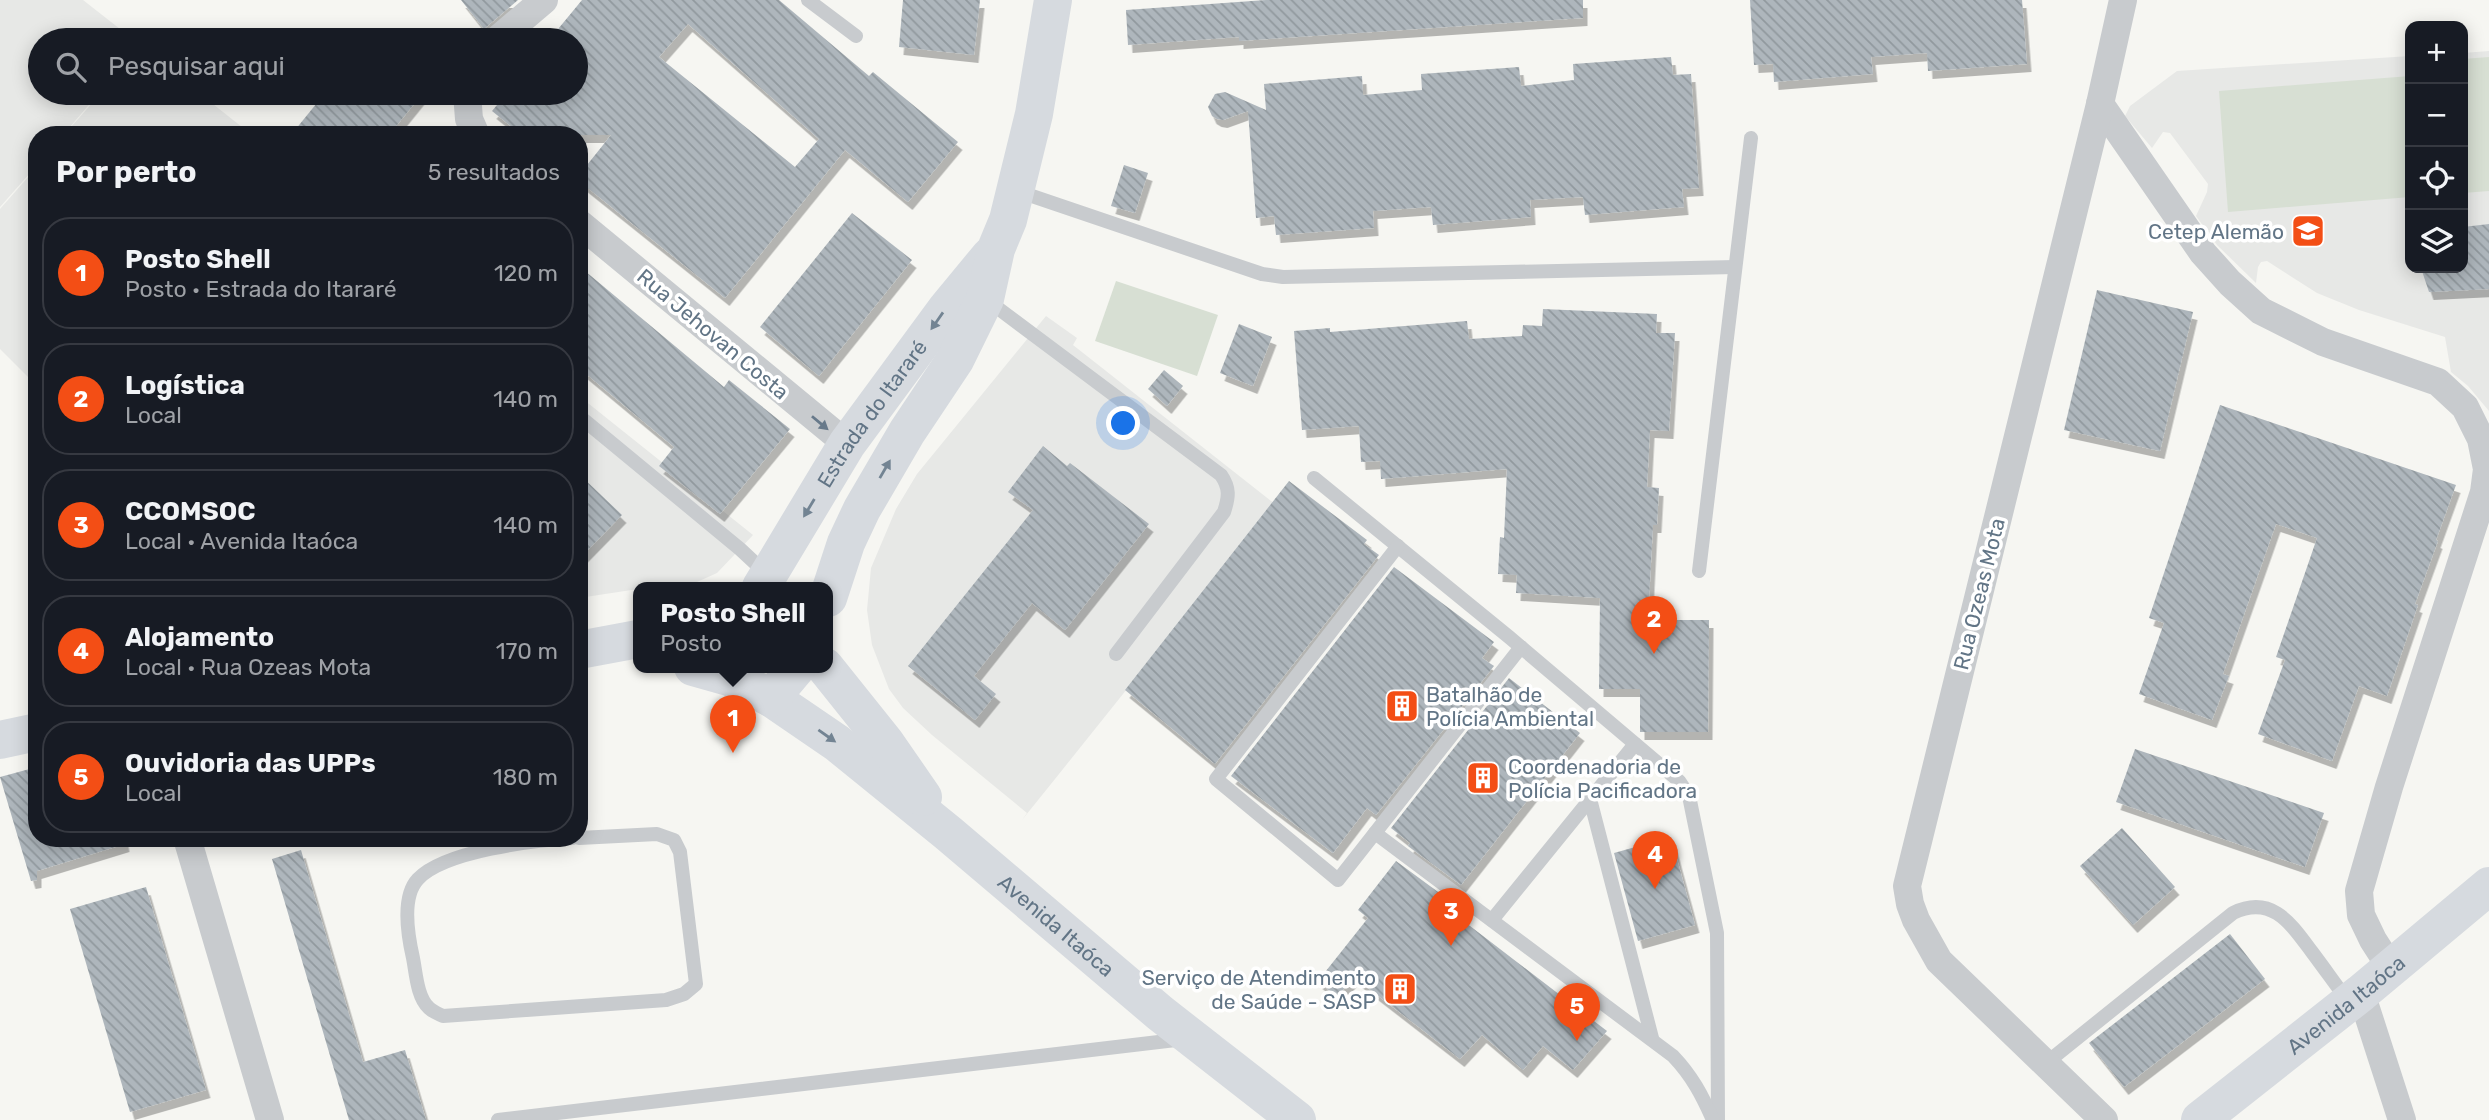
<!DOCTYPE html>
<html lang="pt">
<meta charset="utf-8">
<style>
:root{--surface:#171b24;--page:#20242c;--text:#f1f3f6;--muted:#9ea1a6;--line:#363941;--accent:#f34e15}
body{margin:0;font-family:Rubik,sans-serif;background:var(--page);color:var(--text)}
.controls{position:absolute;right:21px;top:21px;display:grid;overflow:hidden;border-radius:14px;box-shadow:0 4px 18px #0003}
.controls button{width:63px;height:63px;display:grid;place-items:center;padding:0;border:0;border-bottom:2px solid var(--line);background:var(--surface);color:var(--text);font:35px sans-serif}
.you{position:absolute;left:1124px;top:424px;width:24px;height:24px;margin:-18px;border:5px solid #fff;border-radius:50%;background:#1a73e8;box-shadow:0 0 0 10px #1a73e833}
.badge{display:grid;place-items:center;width:46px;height:46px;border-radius:50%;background:var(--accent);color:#fff;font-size:23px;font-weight:700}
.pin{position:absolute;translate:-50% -58px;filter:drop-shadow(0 2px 4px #0008)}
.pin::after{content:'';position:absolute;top:37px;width:24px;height:21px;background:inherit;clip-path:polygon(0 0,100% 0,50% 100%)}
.popup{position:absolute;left:633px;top:582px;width:200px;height:91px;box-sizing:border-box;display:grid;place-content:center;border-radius:14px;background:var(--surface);filter:drop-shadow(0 2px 5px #0005);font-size:23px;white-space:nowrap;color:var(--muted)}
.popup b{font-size:26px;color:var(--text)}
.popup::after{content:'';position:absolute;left:50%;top:100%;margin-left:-14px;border:14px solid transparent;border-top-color:var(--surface)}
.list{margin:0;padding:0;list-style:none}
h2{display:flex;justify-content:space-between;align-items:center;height:91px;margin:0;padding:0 28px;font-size:30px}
h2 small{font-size:23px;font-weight:400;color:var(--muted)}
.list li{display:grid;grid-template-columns:46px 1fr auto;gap:21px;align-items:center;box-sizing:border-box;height:112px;margin:0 14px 14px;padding:0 14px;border:2px solid var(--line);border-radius:28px}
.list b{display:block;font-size:26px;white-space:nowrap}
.list p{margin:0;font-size:23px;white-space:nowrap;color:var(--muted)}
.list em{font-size:23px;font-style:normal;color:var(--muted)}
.icon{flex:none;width:38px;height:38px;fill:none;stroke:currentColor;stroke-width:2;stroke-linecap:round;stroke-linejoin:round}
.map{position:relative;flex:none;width:2489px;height:1120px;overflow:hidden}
.search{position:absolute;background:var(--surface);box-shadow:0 4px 18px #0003;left:28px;top:28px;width:560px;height:77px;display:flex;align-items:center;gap:18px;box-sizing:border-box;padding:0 24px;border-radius:38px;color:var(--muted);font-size:26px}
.panel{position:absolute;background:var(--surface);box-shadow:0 4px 18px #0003;left:28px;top:126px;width:560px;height:721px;border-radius:28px}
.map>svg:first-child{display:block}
</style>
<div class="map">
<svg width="2489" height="1120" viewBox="0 0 2489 1120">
<defs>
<pattern id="building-back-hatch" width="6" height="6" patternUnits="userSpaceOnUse" patternTransform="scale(1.75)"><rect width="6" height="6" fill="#aeb6bc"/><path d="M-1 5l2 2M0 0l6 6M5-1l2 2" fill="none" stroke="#91999e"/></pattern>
<filter id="shadow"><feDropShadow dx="4.5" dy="8" stdDeviation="0" flood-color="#0004"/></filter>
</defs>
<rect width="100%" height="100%" fill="#f6f6f2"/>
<g fill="#e7e8e6">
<path d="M0,0H83L134,40H40V93H99L63,135H37V165L0,207Z"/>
<path d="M2489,51V411L2468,386L2451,372L2445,337L2359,310L2317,293L2267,261L2261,262L2258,267L2256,283L2217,245L2196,216L2207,192L2208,184L2170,133L2163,132L2152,148L2125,116L2130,106L2177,71L2410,56V268H2463V53Z"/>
<path d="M101,93H199L252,135H64Z"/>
<path d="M37,167V386L0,349V209Z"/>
<path d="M1046,316L1077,338L1073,345L1275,504L1055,779L1022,820L1027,813L932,735L903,708L889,689L872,645L867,610L871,568L896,509L917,474Z"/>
<path d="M579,396L753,535L717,573L697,582L638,587V589L579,598Z"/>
</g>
<g fill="#d7dfd3">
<path d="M2489,57V191L2463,193V59Z"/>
<path d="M2410,76V197L2228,212L2219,91Z"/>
<path d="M1116,281L1218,315L1197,376L1095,341Z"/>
</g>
<g fill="url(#building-back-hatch)" fill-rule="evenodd" filter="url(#shadow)">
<path d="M461,0H518L484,29Z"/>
<path d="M582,0H779L869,76L873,72L958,142L908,202L845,150L725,298L579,181V175L611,135H522L492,111L507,93H576V40H549ZM688,24L819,139L795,167L659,57Z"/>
<path d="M903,0H980L974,55L899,47Z"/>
<path d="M1266,0H1583V18L1239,41V37L1128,45L1126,10Z"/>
<path d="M1750,0H2022L2027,64L1928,71L1927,53L1871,57L1873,74L1774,82L1773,64L1754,65Z"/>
<path d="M1671,57L1673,75L1691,74L1699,188L1682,189L1684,207L1585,215L1583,197L1530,200L1531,217L1433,225L1431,207L1373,211L1374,228L1276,235L1274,216L1256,218L1248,111L1223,120L1217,119L1212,116L1208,107L1215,94L1225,92L1266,110L1264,84L1362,76L1363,95L1422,90L1421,74L1519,67L1521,86L1574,80L1573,64Z"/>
<path d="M325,93H423L389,135H291Z"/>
<path d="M1124,165L1148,173L1135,213L1111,206Z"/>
<path d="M852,213L912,260L819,376L760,327Z"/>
<path d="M2489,224V289L2429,292L2421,268H2463V227Z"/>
<path d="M579,266L724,387L729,380L790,429L720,514L659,466L674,447L579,368Z"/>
<path d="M2097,290L2193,312L2160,451L2064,430Z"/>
<path d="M1543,309L1657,314L1656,333H1675L1669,431L1650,430L1647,487L1659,488L1657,525H1653L1648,620H1709L1708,732H1640V689H1599L1600,598L1516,593L1517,575L1498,574L1500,537L1504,538L1507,469L1381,479L1380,461L1361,462L1359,426L1302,430L1294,331L1330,328V332L1467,321L1469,339L1522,336L1523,325L1542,326Z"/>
<path d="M1239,324L1272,337L1253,386L1220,373Z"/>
<path d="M1164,370L1183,386L1167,406L1148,389Z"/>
<path d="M2220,405L2456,485L2436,540L2438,541L2415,604L2418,605L2387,696L2359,686L2332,761L2258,734L2285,660L2276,657L2317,538L2276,524L2223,674L2229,676L2212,720L2139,694L2164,623L2149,618Z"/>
<path d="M1043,446L1067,466L1070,463L1149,524L1065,630L1032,603L974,676L996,694L975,720L908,666L1033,510L1008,492Z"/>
<path d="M579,474L622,515L579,559Z"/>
<path d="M1289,481L1367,540L1364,544L1379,555L1215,764L1125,690Z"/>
<path d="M1394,567L1494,642L1482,658L1494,666L1376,815L1367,808L1333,853L1231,776Z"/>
<path d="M1509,678L1580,733L1461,885L1408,846L1410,843L1391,828Z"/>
<path d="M2135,749L2324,813L2305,867L2116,802Z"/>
<path d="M37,767V838H124L125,844L37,871V880L31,881L0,777Z"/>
<path d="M2122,828L2175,887L2133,925L2080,866Z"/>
<path d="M1671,837L1695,925L1638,941L1614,853Z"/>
<path d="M301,850L363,1062L405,1050L426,1120H349L272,859Z"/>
<path d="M1396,861L1449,900L1444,906L1607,1031L1573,1070L1543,1046L1523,1070L1482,1035L1460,1059L1354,977L1337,997L1318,981L1368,918L1358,910Z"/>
<path d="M146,887L206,1090L130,1112L70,909Z"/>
<path d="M2230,934L2265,979L2124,1087L2089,1043Z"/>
</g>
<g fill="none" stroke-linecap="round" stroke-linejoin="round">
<g stroke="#c8cbce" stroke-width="14">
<path d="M808,0L856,36"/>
<path d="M1017,191L1262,274L1283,277L1735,267"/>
<path d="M987,300L1221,475C1230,488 1229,497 1224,512L1116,654"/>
<path d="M579,416L740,549L768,575"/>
<path d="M1314,478L1509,637L1679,781L1689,796L1717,933L1718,1120"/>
<path d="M1398,546L1216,779L1338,880L1521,647"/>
<path d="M1699,571L1751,138"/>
<path d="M1590,799L1652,1038"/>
<path d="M1375,833L1673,1056C1692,1076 1702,1095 1713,1120"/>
<path d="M572,838C535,840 444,851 418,879C401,897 408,936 413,958C416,973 417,997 429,1008C433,1012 439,1014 443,1016L666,1000L684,994L696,984L680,852L674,840L657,834L579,838"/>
<path d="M1492,920L1635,744"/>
<path d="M2045,1064L2233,913C2272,894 2291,924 2312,952C2324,968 2336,985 2348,1001"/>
<path d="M498,1120L1184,1039"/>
</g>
<g stroke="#c8cbce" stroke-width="28">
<path d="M497,40L544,0"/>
<path d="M467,93L469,119L476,135"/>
<path d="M2100,104L2203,253L2230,283L2261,311L2323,342L2438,382L2465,407L2481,439L2487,469L2484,492L2389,787L2359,891L2361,915L2373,940L2391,968"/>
<path d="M579,223L847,444"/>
<path d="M187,838L270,1120"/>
<path d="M2361,993L2402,1120"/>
<path d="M2104,1120L1939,961L1916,920L1910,904L1907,886L2100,104L2123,0"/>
</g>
<g stroke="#d6dadf" stroke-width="38">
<path d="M579,650L638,639"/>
<path d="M693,667L732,678"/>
<path d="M0,740L37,732"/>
<path id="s1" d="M2200,1120L2361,993L2489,886"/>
</g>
<g stroke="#d6dadf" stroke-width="38">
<path id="s2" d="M761,587L847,444L947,308L990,256"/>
<path d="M828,598L846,543L862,509L907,432L955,360L985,299L996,249L1008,220L1034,114L1053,0"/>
<path id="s3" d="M732,667V678L771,698L837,743L948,833L1160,1013L1297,1120"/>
<path d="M825,667L885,742L923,797"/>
<path d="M771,698L797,667"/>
</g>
</g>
<defs><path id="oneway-solid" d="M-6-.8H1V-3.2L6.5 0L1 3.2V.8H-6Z" transform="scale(1.75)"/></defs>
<g fill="#738493">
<use href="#oneway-solid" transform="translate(937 321) rotate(125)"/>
<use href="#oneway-solid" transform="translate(885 469) rotate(-60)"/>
<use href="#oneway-solid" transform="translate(809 508) rotate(121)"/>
<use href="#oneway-solid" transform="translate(827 736) rotate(35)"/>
</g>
<use fill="#67798a" href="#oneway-solid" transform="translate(820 423) rotate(40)"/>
<defs>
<symbol id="school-square" viewBox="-11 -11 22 22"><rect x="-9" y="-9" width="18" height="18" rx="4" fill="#f34e15" stroke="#fff"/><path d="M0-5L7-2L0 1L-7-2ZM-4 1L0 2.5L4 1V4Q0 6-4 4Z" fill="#fff"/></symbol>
<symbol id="building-square" viewBox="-11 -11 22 22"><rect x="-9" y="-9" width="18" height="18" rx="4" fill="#f34e15" stroke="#fff"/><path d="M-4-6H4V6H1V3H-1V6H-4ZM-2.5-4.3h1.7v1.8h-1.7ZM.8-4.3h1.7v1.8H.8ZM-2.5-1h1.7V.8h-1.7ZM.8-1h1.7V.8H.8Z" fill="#fff"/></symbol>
</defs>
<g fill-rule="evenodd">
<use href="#school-square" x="2289" y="212" width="38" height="38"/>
<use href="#building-square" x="1383" y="687" width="38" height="38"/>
<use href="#building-square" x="1464" y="759" width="38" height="38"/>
<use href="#building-square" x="1381" y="970" width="38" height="38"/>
</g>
<g text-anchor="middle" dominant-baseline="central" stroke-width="7" stroke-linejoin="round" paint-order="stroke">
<g font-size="21" fill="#627586" stroke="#fff" text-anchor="end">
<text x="2284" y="231">Cetep Alemão</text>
<text x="1426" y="694" text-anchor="start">Batalhão de<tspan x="1426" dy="24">Polícia Ambiental</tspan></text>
<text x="1508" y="766" text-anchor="start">Coordenadoria de<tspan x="1508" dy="24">Polícia Pacificadora</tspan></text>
<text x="1376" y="977">Serviço de Atendimento<tspan x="1376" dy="24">de Saúde - SASP</tspan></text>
</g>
<g font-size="21" fill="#627586" stroke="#fff">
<text transform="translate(713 334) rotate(40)">Rua Jehovan Costa</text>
<text stroke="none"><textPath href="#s2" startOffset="206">Estrada do Itararé</textPath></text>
<text transform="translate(1979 594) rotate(-76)">Rua Ozeas Mota</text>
<text stroke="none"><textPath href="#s3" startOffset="420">Avenida Itaóca</textPath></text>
<text stroke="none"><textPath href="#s1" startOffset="186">Avenida Itaóca</textPath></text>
</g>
</g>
</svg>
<div class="controls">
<button>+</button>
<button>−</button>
<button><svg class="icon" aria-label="locate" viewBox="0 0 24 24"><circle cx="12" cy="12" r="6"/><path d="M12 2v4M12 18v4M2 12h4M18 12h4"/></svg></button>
<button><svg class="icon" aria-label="layers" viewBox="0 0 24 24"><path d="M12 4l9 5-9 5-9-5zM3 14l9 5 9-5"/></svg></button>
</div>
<div class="you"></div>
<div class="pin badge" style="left:733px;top:753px">1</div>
<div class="popup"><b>Posto Shell</b>Posto</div>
<div class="pin badge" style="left:1654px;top:654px">2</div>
<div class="pin badge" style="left:1451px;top:946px">3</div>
<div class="pin badge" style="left:1655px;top:889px">4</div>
<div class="pin badge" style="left:1577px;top:1041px">5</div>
<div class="search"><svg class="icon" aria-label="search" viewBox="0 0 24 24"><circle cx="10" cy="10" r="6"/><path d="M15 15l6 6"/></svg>Pesquisar aqui</div>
<section class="panel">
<h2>Por perto<small>5 resultados</small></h2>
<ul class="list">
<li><span class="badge">1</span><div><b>Posto Shell</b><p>Posto · Estrada do Itararé</p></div><em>120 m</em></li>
<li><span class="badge">2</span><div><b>Logística</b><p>Local</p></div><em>140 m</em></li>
<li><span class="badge">3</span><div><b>CCOMSOC</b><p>Local · Avenida Itaóca</p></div><em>140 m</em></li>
<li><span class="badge">4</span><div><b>Alojamento</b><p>Local · Rua Ozeas Mota</p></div><em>170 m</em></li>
<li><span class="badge">5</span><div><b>Ouvidoria das UPPs</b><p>Local</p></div><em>180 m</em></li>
</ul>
</section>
</div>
